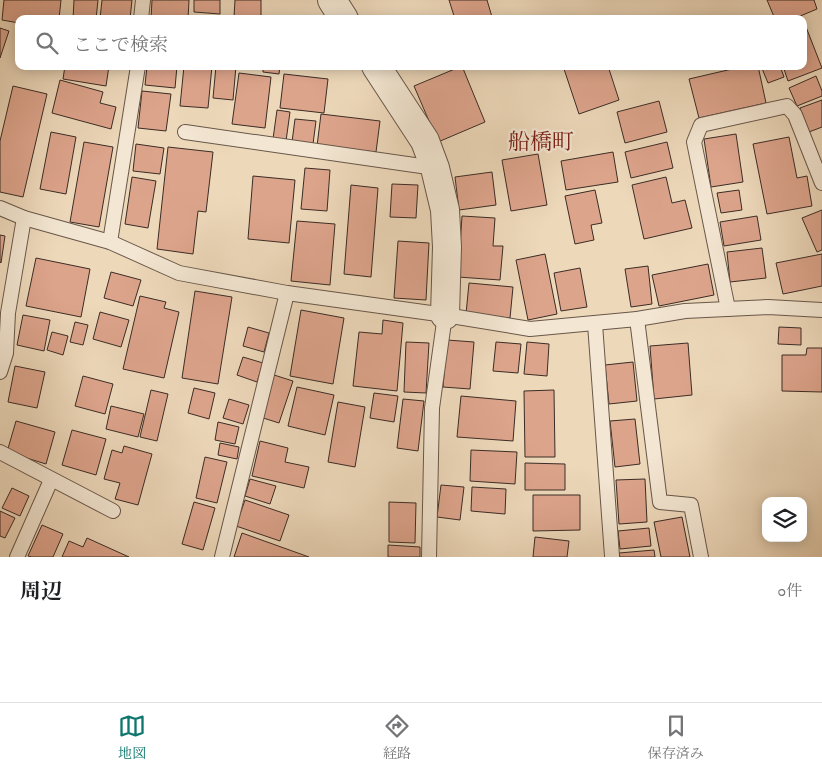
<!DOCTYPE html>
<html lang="ja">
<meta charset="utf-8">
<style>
:root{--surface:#fff;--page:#f2f2f2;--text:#202124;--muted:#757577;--line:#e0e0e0;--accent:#0f766e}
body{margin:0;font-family:"IM FELL DW Pica","Noto Serif JP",serif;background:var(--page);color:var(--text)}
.controls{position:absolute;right:15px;bottom:15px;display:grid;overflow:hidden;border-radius:10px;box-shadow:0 2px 12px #0003}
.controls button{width:45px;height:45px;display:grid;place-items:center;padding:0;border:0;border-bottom:1px solid var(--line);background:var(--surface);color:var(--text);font:25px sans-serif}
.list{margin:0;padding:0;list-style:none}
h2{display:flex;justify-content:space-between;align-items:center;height:65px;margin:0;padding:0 20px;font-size:21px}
h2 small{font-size:16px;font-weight:400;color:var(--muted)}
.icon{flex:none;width:28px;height:28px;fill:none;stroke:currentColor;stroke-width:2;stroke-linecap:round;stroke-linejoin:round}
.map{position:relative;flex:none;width:822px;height:557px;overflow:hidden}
.search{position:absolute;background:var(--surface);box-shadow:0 2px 12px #0003;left:15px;right:15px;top:15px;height:55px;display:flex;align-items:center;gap:12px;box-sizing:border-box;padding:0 18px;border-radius:10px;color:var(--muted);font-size:19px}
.sheet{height:145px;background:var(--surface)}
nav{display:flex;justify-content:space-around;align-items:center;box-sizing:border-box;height:70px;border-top:1px solid var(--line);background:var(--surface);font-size:14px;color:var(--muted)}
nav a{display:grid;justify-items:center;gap:2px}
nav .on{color:var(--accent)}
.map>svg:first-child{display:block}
</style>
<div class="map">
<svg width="822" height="557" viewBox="0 0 822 557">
<rect width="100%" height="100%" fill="#edd8ba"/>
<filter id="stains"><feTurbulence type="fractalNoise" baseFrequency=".004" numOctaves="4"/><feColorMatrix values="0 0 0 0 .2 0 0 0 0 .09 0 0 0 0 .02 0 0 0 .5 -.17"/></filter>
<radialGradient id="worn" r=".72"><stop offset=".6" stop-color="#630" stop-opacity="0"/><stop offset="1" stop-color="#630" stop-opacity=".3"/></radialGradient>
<g fill="#dda48c" stroke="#3b2c25">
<path d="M4,0H61L59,19H19V23L2,20Z"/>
<path d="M74,0H98L96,19H73Z"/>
<path d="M102,0H132L130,19H100Z"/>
<path d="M152,0H189L188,19H151Z"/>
<path d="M194,0H220V14L194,12Z"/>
<path d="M235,0H261V19L234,17Z"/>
<path d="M449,0H487L492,17L486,19H455Z"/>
<path d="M767,0H814L817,9L793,19H775Z"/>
<path d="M806,27L822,68L788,81L783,66H803V28Z"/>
<path d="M0,28L9,31L0,58Z"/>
<path d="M65,66H109L106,86L63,79Z"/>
<path d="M147,66H177L175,88L145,85Z"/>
<path d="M184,66H212L208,108L180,106Z"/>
<path d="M216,66H236L233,100L213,98Z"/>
<path d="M263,66H280L279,74L263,72Z"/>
<path d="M462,66L485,122L438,142L414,86Z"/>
<path d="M563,66H608L619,100L579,114Z"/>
<path d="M745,66H758L766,103L699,118L689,79Z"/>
<path d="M761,66H780L784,77L768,83Z"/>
<path d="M239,73L271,77L265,128L232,124Z"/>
<path d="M284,74L328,79L324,113L280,108Z"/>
<path d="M816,76L822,91V96L797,106L789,88Z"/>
<path d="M60,80L103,92L100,103L116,107L111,129L52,113Z"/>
<path d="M13,86L47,94L23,197L0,192V141Z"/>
<path d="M142,91L171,94L166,131L138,128Z"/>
<path d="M822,100V127L809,132L800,108Z"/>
<path d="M659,101L667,132L625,143L617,112Z"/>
<path d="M277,110L290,112L286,141L273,139Z"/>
<path d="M321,114L380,121L376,152L317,146Z"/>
<path d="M295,119L316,121L313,144L292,142Z"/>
<path d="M51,132L76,137L66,194L40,189Z"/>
<path d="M736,134L743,182L711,187L704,139Z"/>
<path d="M789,137L797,178L807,176L812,206L767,214L753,144Z"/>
<path d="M84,142L113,147L99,227L70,222Z"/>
<path d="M667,142L673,168L631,178L625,152Z"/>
<path d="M136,144L164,148L160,174L133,171Z"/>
<path d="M168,147L213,152L206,212L198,211L193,254L157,249Z"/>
<path d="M613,152L618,182L566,190L561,161Z"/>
<path d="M538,154L547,205L511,211L502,160Z"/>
<path d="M305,168L330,170L327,211L301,209Z"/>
<path d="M492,172L496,205L459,210L455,177Z"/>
<path d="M253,176L295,180L289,243L248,239Z"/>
<path d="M132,177L156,181L148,228L125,224Z"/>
<path d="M666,177L672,203L685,200L692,228L644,239L632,185Z"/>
<path d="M392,184L418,185L416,218L390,217Z"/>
<path d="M351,185L378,188L371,277L344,274Z"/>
<path d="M595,190L602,223L591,225L594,240L575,244L565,196Z"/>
<path d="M739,190L742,210L721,213L717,193Z"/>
<path d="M822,210V250L817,252L802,218Z"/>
<path d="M462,216L495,218L493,246H503L500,280L458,277Z"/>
<path d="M757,216L761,240L724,246L720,222Z"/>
<path d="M297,221L335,224L330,285L291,281Z"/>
<path d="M0,235L5,236L1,263L0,262Z"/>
<path d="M398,241L429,243L426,300L394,298Z"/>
<path d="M762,248L766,278L730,282L727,252Z"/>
<path d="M545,254L557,314L528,320L516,260Z"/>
<path d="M822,254V286L783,294L776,263Z"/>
<path d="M36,258L90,269L81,317L26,306Z"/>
<path d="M708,264L714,295L659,306L652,275Z"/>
<path d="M648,266L652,304L631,307L625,269Z"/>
<path d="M580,268L587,307L561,311L554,273Z"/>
<path d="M111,272L141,280L133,306L104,298Z"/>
<path d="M469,283L513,287L510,318L466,314Z"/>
<path d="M195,291L232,297L218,384L182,378Z"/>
<path d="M140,296L166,302L164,308L179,312L164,378L123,369Z"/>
<path d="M301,310L344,318L333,384L290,376Z"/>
<path d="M100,312L129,320L121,347L93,339Z"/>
<path d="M23,315L50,320L44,351L17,345Z"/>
<path d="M383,320L403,323L397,391L353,386L359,332L382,334Z"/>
<path d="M75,322L88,325L83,345L70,342Z"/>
<path d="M248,327L269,333L264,352L243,346Z"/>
<path d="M779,327L801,328V345L778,344Z"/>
<path d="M52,332L68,336L63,355L47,350Z"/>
<path d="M447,340L474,342L470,389L443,387Z"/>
<path d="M406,342L429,343L426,393L404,392Z"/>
<path d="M496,342L521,344L518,373L493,371Z"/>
<path d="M527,342L549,344L547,376L524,374Z"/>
<path d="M688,343L692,395L654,399L650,346Z"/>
<path d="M807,348H822V392L782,391V355H806Z"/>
<path d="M243,357L263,363L257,382L237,375Z"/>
<path d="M633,362L637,401L609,404L605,365Z"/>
<path d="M15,366L45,372L37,408L8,402Z"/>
<path d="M274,375L293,381L279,423L260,417Z"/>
<path d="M83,376L113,384L105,414L75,406Z"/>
<path d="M297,387L334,395L325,435L288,426Z"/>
<path d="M194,388L215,393L209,419L188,413Z"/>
<path d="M151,390L168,394L157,441L140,437Z"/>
<path d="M554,390L555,457H525L524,391Z"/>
<path d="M374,393L398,396L394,422L370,418Z"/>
<path d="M461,396L516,401L513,441L457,437Z"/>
<path d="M229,399L249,405L243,424L223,418Z"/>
<path d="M403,399L424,401L418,451L397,448Z"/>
<path d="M338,402L365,407L355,467L328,462Z"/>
<path d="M111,406L144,414L138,437L106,429Z"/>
<path d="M635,419L640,464L615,467L610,421Z"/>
<path d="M16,421L55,432L46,464L7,452Z"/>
<path d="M218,422L239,427L235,444L215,440Z"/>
<path d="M72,430L106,439L96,475L62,465Z"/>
<path d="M260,441L288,448L285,462L309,467L304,488L252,476Z"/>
<path d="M220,443L239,447L237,459L218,455Z"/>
<path d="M124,446L152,454L138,505L115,499L120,483L104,479L112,450L122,453Z"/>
<path d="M471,450L517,452L515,484L470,481Z"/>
<path d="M205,457L227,462L217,503L196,498Z"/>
<path d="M525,463L565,464V490H525Z"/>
<path d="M250,479L276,486L270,504L245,496Z"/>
<path d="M645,479L647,522L619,524L616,480Z"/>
<path d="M441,485L464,487L460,520L437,517Z"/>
<path d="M472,487L506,489L505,514L471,511Z"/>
<path d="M12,488L29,496L20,516L2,508Z"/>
<path d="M533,495H580V530L533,531Z"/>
<path d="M245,500L289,515L280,541L236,526Z"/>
<path d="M194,502L215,508L203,550L182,544Z"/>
<path d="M389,502L416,503L415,543L389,542Z"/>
<path d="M0,511L15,518L5,538L0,536Z"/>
<path d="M682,517L690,557H661L654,522Z"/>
<path d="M42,525L63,534L53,557H32L28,556Z"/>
<path d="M649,528L651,546L620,549L618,531Z"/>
<path d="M242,533L309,557H234Z"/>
<path d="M535,537L569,541L567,557H533Z"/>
<path d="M87,538L129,557H62L69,541L83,547Z"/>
<path d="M388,545L420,547V557H388Z"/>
<path d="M654,550L655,557H620L619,553Z"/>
</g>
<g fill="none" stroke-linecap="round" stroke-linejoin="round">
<defs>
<g id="service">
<path d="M141,19L143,0"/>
<path d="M185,132L435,168"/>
<path d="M0,208L24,218L110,242L179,273L287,293L445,315L530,329L637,319L685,311L768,307L822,310"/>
<path d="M110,242L138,66"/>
<path d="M728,309L694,142L701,125L787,106L795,115L822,183"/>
<path d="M637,319L660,502L691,505L701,557"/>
<path d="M595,324L612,556"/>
<path d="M0,372L6,353L8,313L24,218"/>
<path d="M0,452L113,511"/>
<path d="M17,557L51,480"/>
<path d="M222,557L287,293"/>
<path d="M429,557L432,408L445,315"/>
</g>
<g id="minor">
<path d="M332,0L344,19"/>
<path d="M376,66L425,141L435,168L445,210L447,247L445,315"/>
</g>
</defs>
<use href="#service" stroke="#68574a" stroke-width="16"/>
<use href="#minor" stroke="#68574a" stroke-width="30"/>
<use href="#service" stroke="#f3e6d2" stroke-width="14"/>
<use href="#minor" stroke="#f3e6d2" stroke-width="28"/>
</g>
<g text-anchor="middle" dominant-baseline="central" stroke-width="4.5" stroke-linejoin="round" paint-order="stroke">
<g font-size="22" fill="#7a1f14" stroke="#f3e6d2">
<text x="541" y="142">船橋町</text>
</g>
</g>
<rect width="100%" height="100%" filter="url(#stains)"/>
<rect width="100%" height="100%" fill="url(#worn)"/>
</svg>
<div class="controls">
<button><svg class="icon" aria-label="layers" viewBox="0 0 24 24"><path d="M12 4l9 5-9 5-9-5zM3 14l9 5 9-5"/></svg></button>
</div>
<div class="search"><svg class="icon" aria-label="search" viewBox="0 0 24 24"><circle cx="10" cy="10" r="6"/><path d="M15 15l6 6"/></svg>ここで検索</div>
</div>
<section class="sheet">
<h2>周辺<small>0件</small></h2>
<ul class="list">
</ul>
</section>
<nav>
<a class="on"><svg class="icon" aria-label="map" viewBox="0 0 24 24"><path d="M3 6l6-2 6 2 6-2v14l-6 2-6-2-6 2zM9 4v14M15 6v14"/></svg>地図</a>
<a><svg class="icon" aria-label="directions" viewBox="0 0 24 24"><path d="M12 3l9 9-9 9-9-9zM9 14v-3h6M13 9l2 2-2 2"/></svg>経路</a>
<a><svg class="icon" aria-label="saved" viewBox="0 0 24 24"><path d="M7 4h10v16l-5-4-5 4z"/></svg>保存済み</a>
</nav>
